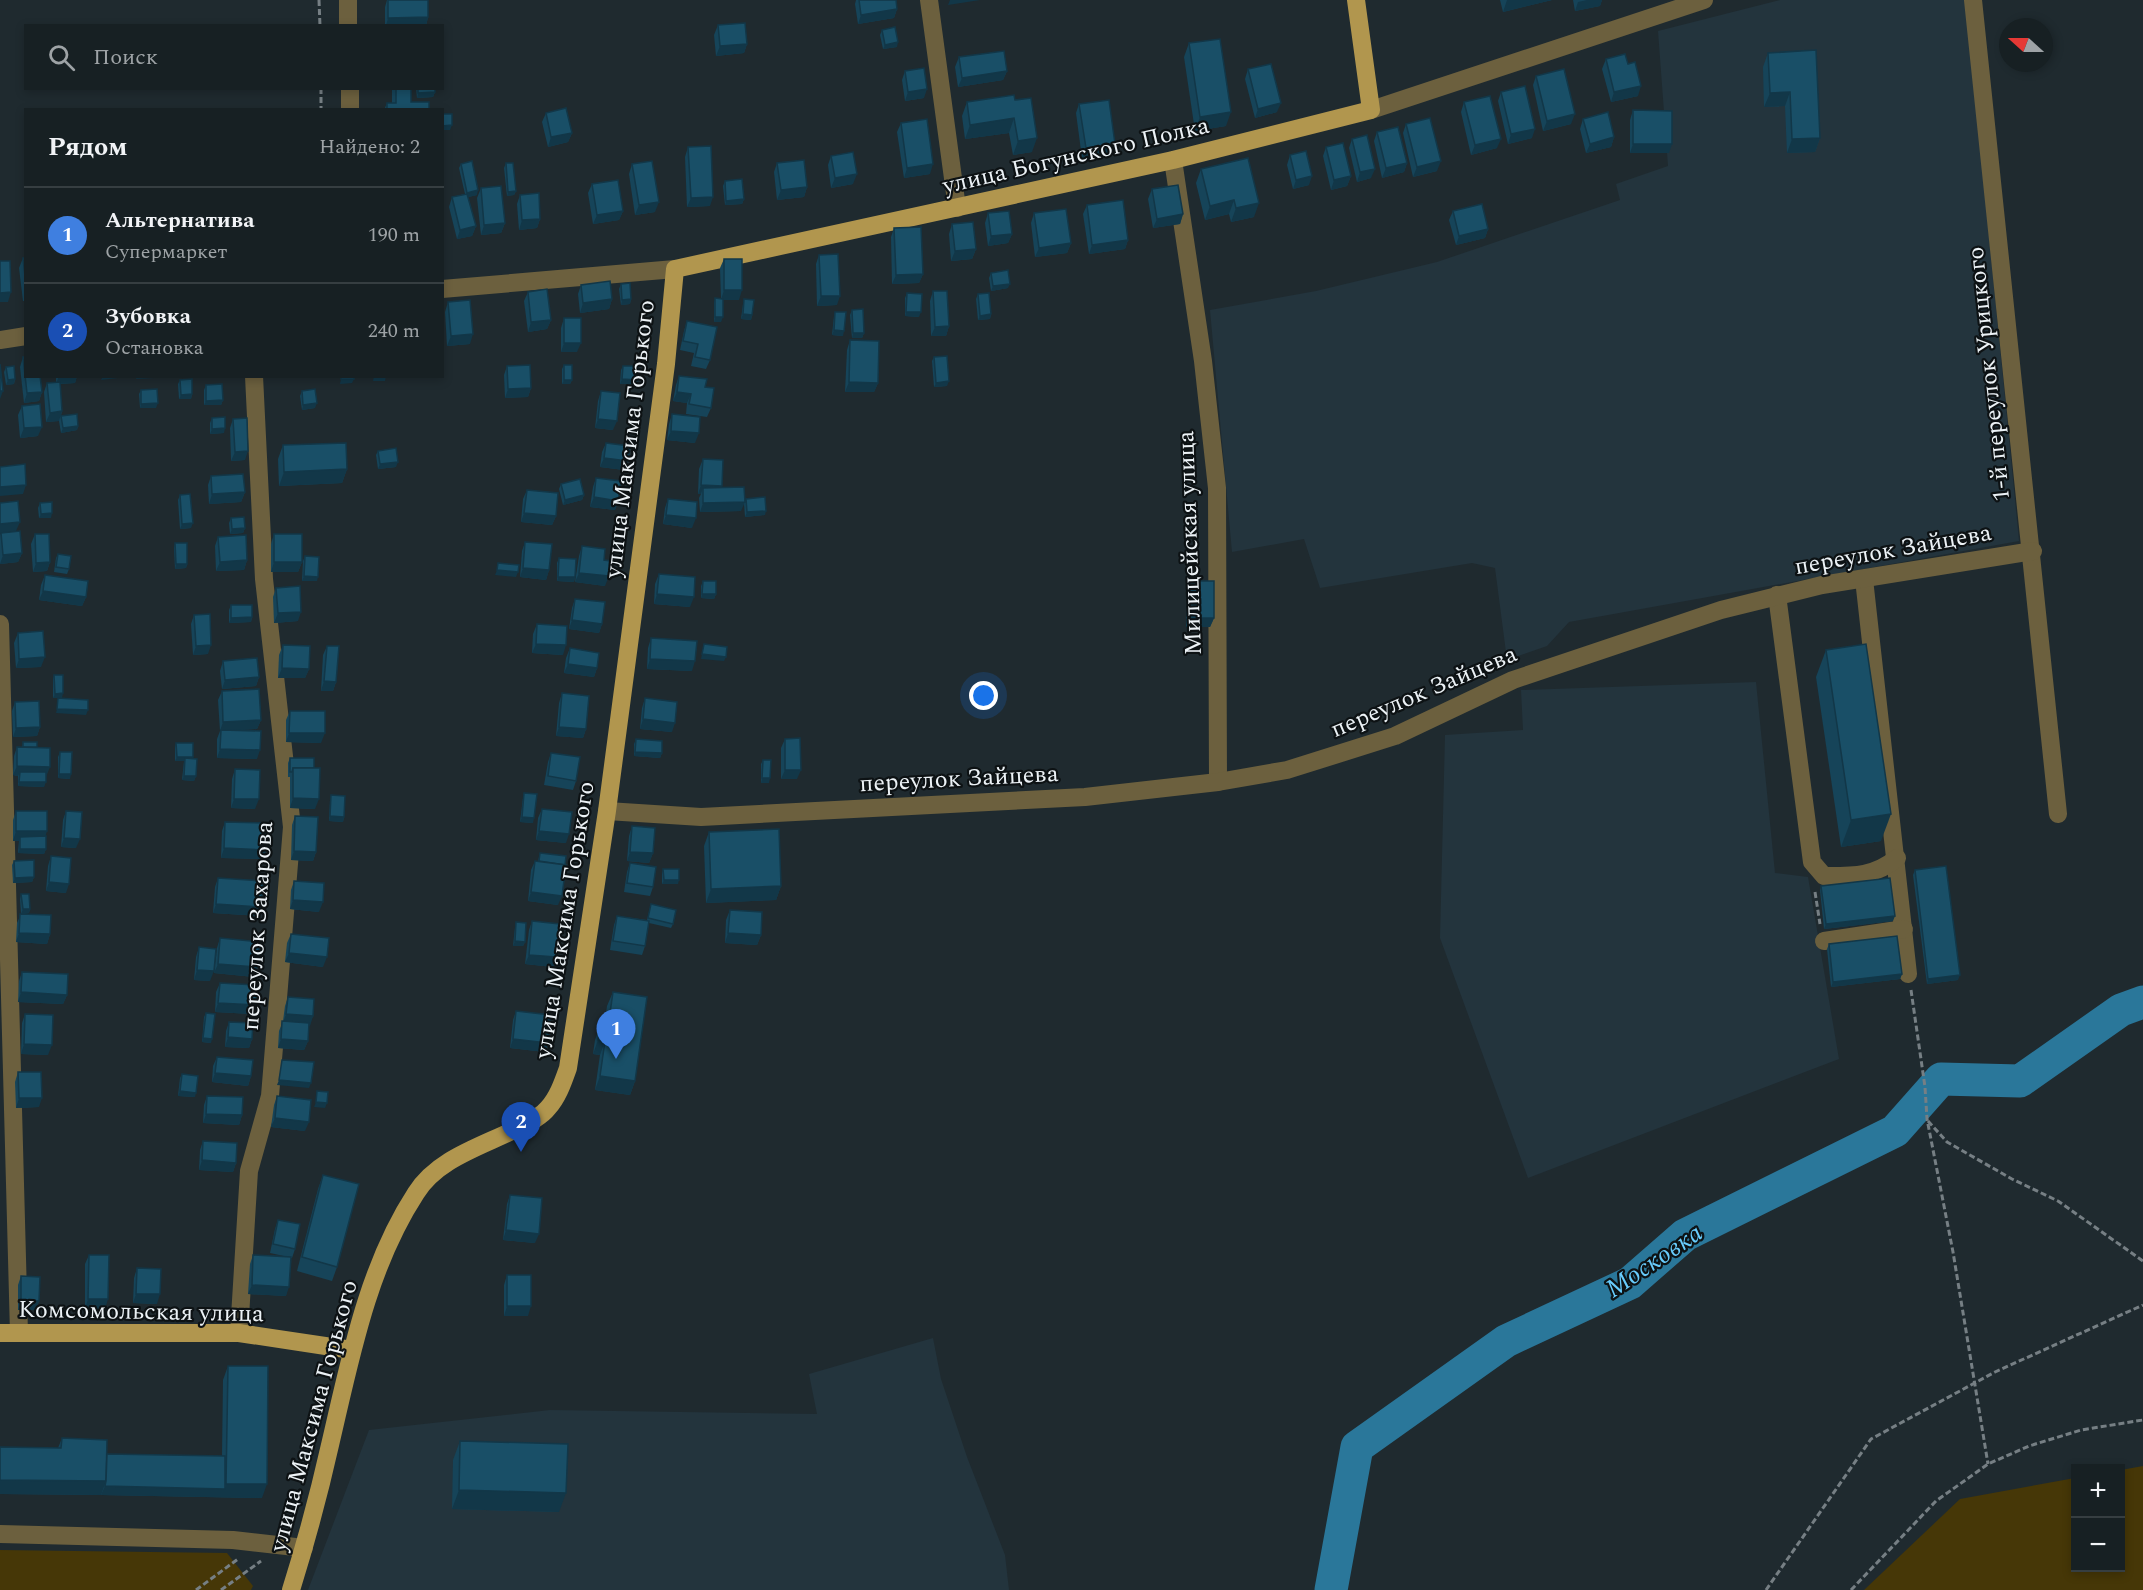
<!DOCTYPE html>
<html lang="ru">
<meta charset="utf-8">
<style>
:root{--surface:#172023;--page:#20282b;--text:#f1f3f6;--muted:#9ea3a6;--line:#363e41;--accent:#dbb233}
body{margin:0;font-family:Spectral,serif;background:var(--page);color:var(--text)}
.controls{position:absolute;right:18px;bottom:18px;display:grid;overflow:hidden;border-radius:0px;box-shadow:0 3px 9px #0003}
.controls button{width:54px;height:54px;display:grid;place-items:center;padding:0;border:0;border-bottom:2px solid var(--line);background:var(--surface);color:var(--text);font:30px sans-serif}
.compass{position:absolute;left:1999px;top:18px;width:54px;height:54px;border-radius:50%;background:var(--surface);box-shadow:0 3px 9px #0003;rotate:291deg}
.you{position:absolute;left:984px;top:696px;width:21px;height:21px;margin:-15px;border:4px solid #fff;border-radius:50%;background:#1a73e8;box-shadow:0 0 0 9px #1a73e833}
.badge{display:grid;place-items:center;width:39px;height:39px;border-radius:50%;background:var(--accent);color:#fff;font-size:20px;font-weight:700}
.pin{position:absolute;translate:-50% -50px;filter:drop-shadow(0 2px 3px #0008)}
.pin::after{content:'';position:absolute;top:32px;width:21px;height:18px;background:inherit;clip-path:polygon(0 0,100% 0,50% 100%)}
.list{margin:0;padding:0;list-style:none}
h2{display:flex;justify-content:space-between;align-items:center;height:78px;margin:0;padding:0 24px;font-size:26px}
h2 small{font-size:20px;font-weight:400;color:var(--muted)}
.list li{display:grid;grid-template-columns:39px 1fr auto;gap:18px;align-items:center;box-sizing:border-box;height:96px;padding:0 24px;border-top:2px solid var(--line)}
.list b{display:block;font-size:22px;white-space:nowrap}
.list p{margin:0;font-size:20px;white-space:nowrap;color:var(--muted)}
.list em{font-size:20px;font-style:normal;color:var(--muted)}
.icon{flex:none;width:33px;height:33px;fill:none;stroke:currentColor;stroke-width:2;stroke-linecap:round;stroke-linejoin:round}
.map{position:relative;flex:none;width:2143px;height:1590px;overflow:hidden}
.search{position:absolute;background:var(--surface);box-shadow:0 3px 9px #0003;left:24px;top:24px;width:420px;height:66px;display:flex;align-items:center;gap:15px;box-sizing:border-box;padding:0 21px;border-radius:0px;color:var(--muted);font-size:22px}
.panel{position:absolute;background:var(--surface);box-shadow:0 3px 9px #0003;left:24px;top:108px;width:420px;height:270px;border-radius:0px}
.map>svg:first-child{display:block}
</style>
<div class="map">
<svg width="2143" height="1590" viewBox="0 0 2143 1590">
<rect width="100%" height="100%" fill="#1f2a2f"/>
<g fill="#23343d">
<path d="M1780,0H1966L2019,541L1569,622L1547,646L1507,660L1495,568L1472,563L1320,588L1304,539L1232,552L1210,310L1316,291L1437,262L1620,200L1616,184L1668,166L1658,31Z"/>
<path d="M1756,682L1775,873L1808,877L1839,1059L1528,1178L1440,938L1445,735L1523,730L1521,690Z"/>
<path d="M933,1338L941,1379L967,1457L1005,1555L1009,1590H308L369,1430L550,1410L817,1414L809,1374Z"/>
</g>
<g fill="#463707">
<path d="M2143,1466V1590H1864L1960,1499L2075,1478L2076,1568H2120L2121,1470Z"/>
<path d="M0,1550L227,1553L253,1586L251,1590H0Z"/>
</g>
<g fill="none" stroke-linecap="round" stroke-linejoin="round">
<path stroke="#2a779a" stroke-width="33" d="M1331,1590L1357,1447L1506,1341L1630,1283L1685,1235L1895,1131L1941,1079L2020,1081L2121,1010L2143,1002"/>
<g stroke="#767f84" stroke-width="3" stroke-dasharray="6 3" stroke-linecap="butt">
<path d="M319,0L320,26"/>
<path d="M321,88V110"/>
<path d="M1815,892L1820,924"/>
<path d="M1911,990L1925,1087L1927,1119L1953,1252L1988,1464"/>
<path d="M1928,1121L1947,1142L2012,1179L2058,1201L2143,1261"/>
<path d="M196,1590L238,1559"/>
<path d="M221,1590L261,1561"/>
<path d="M1766,1590L1871,1439L1995,1372L2143,1305"/>
<path d="M1851,1590L1936,1501L1988,1464L2029,1446L2081,1430L2143,1420"/>
</g>
<g stroke="#6c603e" stroke-width="18">
<path d="M348,0V26"/>
<path d="M929,0L957,208"/>
<path d="M1973,0L2058,814"/>
<path d="M350,88V110"/>
<path d="M1371,110L1704,0"/>
<path d="M1173,160L1203,361L1217,488L1218,782"/>
<path d="M442,289L675,269"/>
<path d="M0,340L26,336"/>
<path d="M1864,579L1908,974"/>
<path d="M1777,595L1812,862L1824,876C1853,876 1874,877 1897,858"/>
<path d="M0,624L19,1333"/>
<path d="M607,811L701,817L1085,797L1218,782L1287,770L1395,736L1513,680L1721,610L1822,585L2033,551"/>
<path d="M1824,941L1904,929"/>
<path d="M239,1333L249,1171L270,1096L292,827L264,579L254,376"/>
<path d="M0,1534L233,1540L304,1548"/>
</g>
<g stroke="#b1964e" stroke-width="18">
<path d="M0,1333H239L352,1350"/>
<path d="M291,1590C306,1542 319,1494 330,1445C350,1360 367,1268 416,1193C438,1158 483,1146 518,1128C528,1123 541,1117 548,1108C558,1097 563,1082 568,1068L607,811L666,364L675,269L1173,160L1371,110L1356,0"/>
</g>
</g>
<g fill="#164459">
<path d="M387,0H428V17L426,26H385V7Z"/>
<path d="M856,0H896L897,9L894,18L858,24L855,4Z"/>
<path d="M1500,0H1552L1503,12Z"/>
<path d="M1573,0H1602L1600,6L1575,11Z"/>
<path d="M718,25L747,44L744,53L716,56L714,35Z"/>
<path d="M882,30L897,47L883,49L880,35Z"/>
<path d="M1189,43L1226,126L1195,131L1184,57Z"/>
<path d="M1768,53L1820,138L1815,152L1787,153L1785,106L1764,107L1763,67Z"/>
<path d="M959,57L1007,71L1003,80L958,87L955,67Z"/>
<path d="M1606,59L1638,96L1611,102L1602,69Z"/>
<path d="M1248,69L1277,112L1255,118L1245,79Z"/>
<path d="M905,71L924,98L905,101L902,80Z"/>
<path d="M1536,76L1571,124L1543,131L1533,85Z"/>
<path d="M392,88H411V102L429,110H384L387,103H392Z"/>
<path d="M416,88H435V92L433,97L417,98Z"/>
<path d="M1501,92L1532,138L1508,144L1498,101Z"/>
<path d="M1015,100L1032,152L1013,155L1009,133L965,139L962,116L967,102Z"/>
<path d="M1464,102L1497,148L1471,155L1461,112Z"/>
<path d="M1079,104L1112,153L1082,158L1076,113Z"/>
<path d="M1633,110L1669,153H1630V120Z"/>
<path d="M546,113L572,133L568,142L548,147L542,122Z"/>
<path d="M1583,119L1614,137L1611,147L1586,153L1580,129Z"/>
<path d="M901,123L930,174L904,178L897,132Z"/>
<path d="M1406,124L1437,171L1413,177L1403,133Z"/>
<path d="M1377,132L1407,163L1404,172L1382,178L1374,141Z"/>
<path d="M1352,139L1371,178L1357,182L1349,148Z"/>
<path d="M688,147L710,206L687,207L685,157Z"/>
<path d="M1326,147L1351,176L1347,186L1331,190L1323,156Z"/>
<path d="M1290,155L1309,185L1293,189L1287,165Z"/>
<path d="M831,156L853,184L831,188L828,165Z"/>
<path d="M506,163L516,191L514,195L507,196L504,168Z"/>
<path d="M777,163L807,187L804,197L777,200L774,172Z"/>
<path d="M461,164L477,195L468,197L476,226L472,236L457,239L449,207L452,197L465,194L459,168Z"/>
<path d="M632,164L655,212L635,215L629,174Z"/>
<path d="M1201,169L1254,217L1231,222L1229,214L1205,220L1196,183Z"/>
<path d="M725,181L744,199L742,204L725,205L723,186Z"/>
<path d="M592,184L623,211L619,220L593,224L588,193Z"/>
<path d="M481,188L505,223L501,233L481,235L477,198Z"/>
<path d="M1152,189L1183,214L1180,224L1153,228L1148,199Z"/>
<path d="M520,195L540,219L537,228L519,230L517,204Z"/>
<path d="M1087,205L1128,240L1125,249L1089,254L1083,214Z"/>
<path d="M1453,211L1488,229L1485,238L1456,245L1449,220Z"/>
<path d="M988,213L1012,234L1008,243L988,246L985,223Z"/>
<path d="M1034,213L1071,243L1067,253L1035,257L1031,223Z"/>
<path d="M952,224L976,249L972,259L951,261L949,234Z"/>
<path d="M894,228L923,274L919,283L892,284L891,237Z"/>
<path d="M819,255L837,305L817,306L816,264Z"/>
<path d="M23,258H26V301H23L19,268Z"/>
<path d="M724,259L739,300H723L721,322H714V303L715,298L721,299L720,268Z"/>
<path d="M991,273L1008,288L991,291L989,278Z"/>
<path d="M621,284L631,299L630,304L621,305L619,289Z"/>
<path d="M581,285L612,299L609,309L580,313L578,294Z"/>
<path d="M933,291L949,326L946,336H931L930,301Z"/>
<path d="M528,292L551,320L547,329L528,332L524,301Z"/>
<path d="M907,293L919,317L905,316V298Z"/>
<path d="M978,294L991,314L990,319L978,320L976,299Z"/>
<path d="M744,299L752,315L751,320L741,319L743,304Z"/>
<path d="M448,302L470,344L447,346L445,312Z"/>
<path d="M852,310L864,333L862,338H852L850,315Z"/>
<path d="M835,312L843,336L832,335L834,316Z"/>
<path d="M564,318L577,352H561V328Z"/>
<path d="M687,321L710,360L706,369L691,366L694,353L680,350L684,331Z"/>
<path d="M850,340L878,383L874,392H845L847,350Z"/>
<path d="M23,357L42,392L39,401L24,403L20,367Z"/>
<path d="M934,357L947,386L934,387L932,361Z"/>
<path d="M564,365L572,380L570,384H562V369Z"/>
<path d="M507,366L531,388L528,397L505,398L504,375Z"/>
<path d="M623,366L638,380L636,384H620L621,370Z"/>
<path d="M6,367L15,379L14,384L6,385L4,372Z"/>
<path d="M56,376H77L75,383L60,384L62,411L61,416L78,426L77,430L61,433L59,421L46,422L44,392L47,383L56,382Z"/>
<path d="M679,376L705,387L711,408L707,417L686,414L687,403L673,401L676,385Z"/>
<path d="M180,380L192,394L191,399H179L178,384Z"/>
<path d="M206,385L223,400L221,405H204V390Z"/>
<path d="M141,390L156,408H140L139,394Z"/>
<path d="M302,391L315,408L302,410L300,396Z"/>
<path d="M601,391L613,430L595,428L598,401Z"/>
<path d="M22,406L38,436L20,438L18,415Z"/>
<path d="M672,414L695,443L667,440L669,424Z"/>
<path d="M212,418L224,433L210,434V423Z"/>
<path d="M233,419L245,460L231,461L230,428Z"/>
<path d="M606,443L628,461L624,470L600,467L602,452Z"/>
<path d="M283,445L347,469L342,483L279,486L278,459Z"/>
<path d="M378,451L396,467L378,469L376,455Z"/>
<path d="M703,459L722,486L721,488L741,511L700,512L699,498L701,494H698L699,469Z"/>
<path d="M211,476L245,492L241,502L209,504L208,485Z"/>
<path d="M596,478L618,501L615,510L590,507L593,487Z"/>
<path d="M561,484L584,495L582,500L563,505L559,489Z"/>
<path d="M527,490L556,516L552,525L521,522L523,499Z"/>
<path d="M180,495L191,528L180,529L178,500Z"/>
<path d="M668,499L692,528L663,524L665,508Z"/>
<path d="M746,499L765,515L745,517L744,503Z"/>
<path d="M40,503L51,518H39L38,508Z"/>
<path d="M231,518L245,528L243,533L230,534L229,523Z"/>
<path d="M1,533L22,553L18,562L0,564V535Z"/>
<path d="M35,534L50,562L47,571L33,572L31,544Z"/>
<path d="M274,534L302,562L298,572H271V544Z"/>
<path d="M218,537L247,560L244,570L216,571L215,546Z"/>
<path d="M525,542L549,570L546,580L520,577L522,551Z"/>
<path d="M175,543L187,564L186,568L175,569L174,548Z"/>
<path d="M582,546L604,560L605,586L575,582L579,556Z"/>
<path d="M58,554L69,569L67,574L54,572L56,558Z"/>
<path d="M305,556L317,581H302L303,561Z"/>
<path d="M559,558L575,577L574,582L557,581V563Z"/>
<path d="M659,574L690,607L654,604L655,584Z"/>
<path d="M45,575L86,597L82,606L39,600L41,585Z"/>
<path d="M703,581L716,594L714,599L701,598V586Z"/>
<path d="M1190,581L1214,618L1210,627H1186L1187,591Z"/>
<path d="M276,588L298,621L274,623L273,597Z"/>
<path d="M575,599L602,624L599,633L569,629L572,608Z"/>
<path d="M231,605L252,617L251,622L229,623V610Z"/>
<path d="M194,615L208,654L193,655L191,624Z"/>
<path d="M537,624L563,655L532,653L533,634Z"/>
<path d="M18,633L41,667L16,668L14,643Z"/>
<path d="M651,638L692,671L647,669L648,648Z"/>
<path d="M283,645L309,669L305,678H278L279,655Z"/>
<path d="M327,646L336,682L333,691H321L323,655Z"/>
<path d="M570,648L597,668L594,677L564,673L566,658Z"/>
<path d="M1826,650L1881,841L1841,847L1816,677Z"/>
<path d="M223,661L259,677L256,686L222,689L220,671Z"/>
<path d="M54,675L62,698H53V679Z"/>
<path d="M222,691L261,720L257,729L237,730L257,759L217,758V739L220,731L218,700Z"/>
<path d="M562,693L586,729L583,738L556,736L559,703Z"/>
<path d="M645,698L672,732L640,729L642,708Z"/>
<path d="M15,702L40,727L37,736L13,737L12,711Z"/>
<path d="M290,711L321,743L286,742V720Z"/>
<path d="M636,739L662,753L660,758L634,756V744Z"/>
<path d="M785,739L797,779H781V748Z"/>
<path d="M23,742L37,747L46,777L44,787L18,786V776L13,775L14,756L17,747H22Z"/>
<path d="M176,743L193,757V759L196,776L194,781L182,780L184,761H175V747Z"/>
<path d="M60,752L70,779L58,778V757Z"/>
<path d="M551,753L576,781L573,790L544,785L548,762Z"/>
<path d="M290,758L314,768L315,809L290,808V777H288V763Z"/>
<path d="M763,760L769,783H761V764Z"/>
<path d="M235,769L255,809L231,808L232,779Z"/>
<path d="M524,793L533,823L520,822L523,798Z"/>
<path d="M331,795L344,817L343,822L329,821L330,800Z"/>
<path d="M542,809L566,843L536,840L538,818Z"/>
<path d="M16,811L45,836L46,849L44,854L18,853L19,841H13V820Z"/>
<path d="M66,811L76,848L61,847L63,820Z"/>
<path d="M295,816L316,852L313,861L291,860L292,825Z"/>
<path d="M225,822L266,850L263,859L221,858L222,831Z"/>
<path d="M632,826L653,853L649,863L627,861L629,836Z"/>
<path d="M709,832L781,886L776,900L706,903L704,846Z"/>
<path d="M540,853L558,905L528,901L531,870L535,861H538Z"/>
<path d="M51,856L66,893L46,891L48,866Z"/>
<path d="M14,861L34,877L32,882L13,883L12,865Z"/>
<path d="M630,863L653,887L650,896L624,892L627,872Z"/>
<path d="M663,869L678,884H662V874Z"/>
<path d="M1915,870L1958,980L1927,984L1913,875Z"/>
<path d="M218,878L258,916L213,913L215,887Z"/>
<path d="M294,881L319,912L290,909L291,890Z"/>
<path d="M1821,886L1893,921L1824,929L1820,890Z"/>
<path d="M21,894L30,909L29,913L22,914L50,934L47,944L16,942L17,923L21,914L20,899Z"/>
<path d="M651,904L673,924L671,928L649,923L645,946L642,955L610,950L614,925L617,916L647,920Z"/>
<path d="M730,910L761,935L757,945L725,943L726,920Z"/>
<path d="M532,921L556,957L553,967L525,964L529,930Z"/>
<path d="M516,922L525,942L523,946H513L515,927Z"/>
<path d="M291,934L323,967L285,962L287,943Z"/>
<path d="M220,938L257,967L254,977L214,973L217,948Z"/>
<path d="M1829,944L1902,974L1900,979L1831,987L1827,949Z"/>
<path d="M199,947L210,981L194,980L196,957Z"/>
<path d="M22,972L67,995L63,1004L18,1002L19,981Z"/>
<path d="M220,983L252,1014L215,1012L216,992Z"/>
<path d="M613,992L635,1081L630,1095L595,1090L600,1055L593,1054L595,1040L600,1026L604,1027L607,1006Z"/>
<path d="M288,997L313,1016L309,1026L308,1041L304,1050L278,1048L279,1031L283,1021L285,1006Z"/>
<path d="M516,1011L548,1043L545,1052L510,1048L513,1020Z"/>
<path d="M206,1013L211,1043L202,1042L204,1017Z"/>
<path d="M25,1014L48,1055L21,1054L22,1023Z"/>
<path d="M229,1022L252,1039L249,1048L225,1047L226,1031Z"/>
<path d="M217,1057L251,1076L248,1086L212,1082L213,1066Z"/>
<path d="M18,1072L39,1107L16,1108L15,1082Z"/>
<path d="M182,1074L195,1097L178,1096L180,1078Z"/>
<path d="M207,1096L242,1115L239,1125L203,1123L204,1105Z"/>
<path d="M277,1096L305,1131L271,1127L274,1105Z"/>
<path d="M203,1141L236,1163L233,1172L199,1170L200,1150Z"/>
<path d="M323,1175L337,1267L332,1281L297,1271L318,1189Z"/>
<path d="M510,1195L535,1243L503,1240L507,1204Z"/>
<path d="M278,1220L295,1249L292,1258H291L286,1296L248,1294L250,1264L253,1255L284,1256L270,1253L275,1229Z"/>
<path d="M89,1255L105,1309H85V1264Z"/>
<path d="M137,1268L157,1304L133,1303L134,1278Z"/>
<path d="M507,1275L528,1316H504V1285Z"/>
<path d="M21,1276L39,1301L36,1310H18V1285Z"/>
<path d="M228,1366L262,1498L101,1495V1494V1495L0,1494V1447L58,1448L62,1438L107,1454L222,1456L223,1380Z"/>
<path d="M460,1441L559,1512L452,1509L453,1460Z"/>
</g>
<g fill="#123748">
<path d="M950,0H980L948,5Z"/>
<path d="M1507,0H1552L1503,12Z"/>
<path d="M1587,0H1602L1600,6L1575,11L1578,2Z"/>
<path d="M897,9L894,18L858,24L861,15Z"/>
<path d="M428,17L426,26H386L388,18Z"/>
<path d="M898,42L897,47L883,49L885,45Z"/>
<path d="M747,44L744,53L716,56L720,46Z"/>
<path d="M1007,71L1003,80L958,87L962,78Z"/>
<path d="M1641,86L1638,96L1611,102L1614,92Z"/>
<path d="M927,89L924,98L905,101L908,92Z"/>
<path d="M435,92L433,97L417,98L418,93Z"/>
<path d="M1790,92L1785,106L1764,107L1770,93Z"/>
<path d="M1281,103L1277,112L1255,118L1258,109Z"/>
<path d="M1231,112L1226,126L1195,131L1200,117Z"/>
<path d="M1575,114L1571,124L1543,131L1547,121Z"/>
<path d="M1014,118L1009,133L965,139L970,125Z"/>
<path d="M452,125L450,130H442V126Z"/>
<path d="M1535,129L1532,138L1508,144L1511,134Z"/>
<path d="M572,133L568,142L548,147L551,137Z"/>
<path d="M1614,137L1611,147L1586,153L1590,144Z"/>
<path d="M1037,138L1032,152L1013,155L1018,141Z"/>
<path d="M1820,138L1815,152L1787,153L1792,139Z"/>
<path d="M1501,139L1497,148L1471,155L1475,145Z"/>
<path d="M1115,144L1112,153L1082,158L1086,148Z"/>
<path d="M1633,144H1672L1669,153H1630Z"/>
<path d="M1441,161L1437,171L1413,177L1417,167Z"/>
<path d="M1407,163L1404,172L1382,178L1386,168Z"/>
<path d="M933,164L930,174L904,178L907,168Z"/>
<path d="M1375,169L1371,178L1357,182L1360,172Z"/>
<path d="M857,174L853,184L831,188L835,178Z"/>
<path d="M1312,176L1309,185L1293,189L1296,180Z"/>
<path d="M1351,176L1347,186L1331,190L1334,180Z"/>
<path d="M807,187L804,197L777,200L781,190Z"/>
<path d="M478,190L477,195L465,198L467,193Z"/>
<path d="M516,191L514,195L507,196L508,192Z"/>
<path d="M713,197L710,206L687,207L691,198Z"/>
<path d="M744,199L742,204L725,205L726,201Z"/>
<path d="M1234,200L1229,214L1205,220L1210,206Z"/>
<path d="M659,202L655,212L635,215L639,205Z"/>
<path d="M1259,203L1254,217L1231,222L1236,208Z"/>
<path d="M623,211L619,220L593,224L597,215Z"/>
<path d="M1183,214L1180,224L1153,228L1157,219Z"/>
<path d="M540,219L537,228L519,230L522,220Z"/>
<path d="M505,223L501,233L481,235L484,225Z"/>
<path d="M476,226L472,236L457,239L460,230Z"/>
<path d="M1488,229L1485,238L1456,245L1459,236Z"/>
<path d="M1012,234L1008,243L988,246L991,236Z"/>
<path d="M1128,240L1125,249L1089,254L1092,245Z"/>
<path d="M1071,243L1067,253L1035,257L1039,248Z"/>
<path d="M976,249L972,259L951,261L955,251Z"/>
<path d="M923,274L919,283L892,284L896,275Z"/>
<path d="M1010,284L1008,288L991,291L993,286Z"/>
<path d="M724,290H742L739,300H721Z"/>
<path d="M11,292L8,302H0V293Z"/>
<path d="M821,296H840L837,305L817,306Z"/>
<path d="M612,299L609,309L580,313L583,303Z"/>
<path d="M631,299L630,304L621,305L622,300Z"/>
<path d="M906,312H921L919,317L905,316Z"/>
<path d="M743,314L752,315L751,320L741,319Z"/>
<path d="M991,314L990,319L978,320L980,316Z"/>
<path d="M715,317H723L721,322H714Z"/>
<path d="M551,320L547,329L528,332L531,322Z"/>
<path d="M949,326L946,336H931L935,327Z"/>
<path d="M834,330L844,331L843,336L832,335Z"/>
<path d="M853,333H864L862,338H852Z"/>
<path d="M473,334L470,344L447,346L451,336Z"/>
<path d="M564,343H581L577,352H561Z"/>
<path d="M59,376H77L75,383L56,384Z"/>
<path d="M103,376H119L118,378L101,380Z"/>
<path d="M137,376H154V378L136,379Z"/>
<path d="M374,376H386L385,381H373Z"/>
<path d="M15,379L14,384L6,385L8,380Z"/>
<path d="M341,379H354L352,383L340,384Z"/>
<path d="M622,379L638,380L636,384H620Z"/>
<path d="M564,380H572L570,384H562Z"/>
<path d="M949,381L947,386L934,387L936,383Z"/>
<path d="M849,382L878,383L874,392H845Z"/>
<path d="M531,388L528,397L505,398L508,389Z"/>
<path d="M0,391H3L0,399Z"/>
<path d="M42,392L39,401L24,403L27,393Z"/>
<path d="M677,392L691,394L687,403L673,401Z"/>
<path d="M192,394L191,399H179L181,395Z"/>
<path d="M223,400L221,405H204L206,401Z"/>
<path d="M158,403L156,408H140L141,404Z"/>
<path d="M317,403L315,408L302,410L303,405Z"/>
<path d="M62,411L59,421L46,422L50,413Z"/>
<path d="M598,419L617,421L613,430L595,428Z"/>
<path d="M78,426L77,430L61,433L63,428Z"/>
<path d="M42,427L38,436L20,438L24,428Z"/>
<path d="M225,428L224,433L210,434L212,429Z"/>
<path d="M671,431L699,433L695,443L667,440Z"/>
<path d="M248,451L245,460L231,461L235,452Z"/>
<path d="M604,458L628,461L624,470L600,467Z"/>
<path d="M398,462L396,467L378,469L380,464Z"/>
<path d="M347,469L342,483L279,486L284,472Z"/>
<path d="M26,485L23,494L0,496V487Z"/>
<path d="M701,485L722,486L718,495L703,488L701,494H698Z"/>
<path d="M245,492L241,502L209,504L212,494Z"/>
<path d="M584,495L582,500L563,505L565,500Z"/>
<path d="M594,497L618,501L615,510L590,507Z"/>
<path d="M745,502L741,511L700,512L703,503Z"/>
<path d="M766,511L765,515L745,517L747,512Z"/>
<path d="M52,513L51,518H39L41,514Z"/>
<path d="M524,513L556,516L552,525L521,522Z"/>
<path d="M666,515L696,518L692,528L663,524Z"/>
<path d="M20,522L16,531L0,533V524Z"/>
<path d="M193,523L191,528L180,529L182,524Z"/>
<path d="M245,528L243,533L230,534L232,529Z"/>
<path d="M22,553L18,562L0,564L3,555Z"/>
<path d="M247,560L244,570L216,571L220,562Z"/>
<path d="M50,562L47,571L33,572L36,563Z"/>
<path d="M274,562H302L298,572H271Z"/>
<path d="M176,564H187L186,568L175,569Z"/>
<path d="M523,568L549,570L546,580L520,577Z"/>
<path d="M497,570L518,572L516,577L495,575Z"/>
<path d="M579,573L609,576L605,586L575,582Z"/>
<path d="M304,576L318,577L317,581H302Z"/>
<path d="M558,577H575L574,582L557,581Z"/>
<path d="M43,591L86,597L82,606L39,600Z"/>
<path d="M657,594L694,597L690,607L654,604Z"/>
<path d="M702,594H716L714,599L701,598Z"/>
<path d="M301,612L298,621L274,623L278,613Z"/>
<path d="M252,617L251,622L229,623L231,618Z"/>
<path d="M1190,618H1214L1210,627H1186Z"/>
<path d="M572,620L602,624L599,633L569,629Z"/>
<path d="M536,644L566,645L563,655L532,653Z"/>
<path d="M211,645L208,654L193,655L196,646Z"/>
<path d="M702,654L726,657L724,661L701,659Z"/>
<path d="M45,657L41,667L16,668L19,659Z"/>
<path d="M650,659L695,661L692,671L647,669Z"/>
<path d="M568,664L597,668L594,677L564,673Z"/>
<path d="M282,668L309,669L305,678H278Z"/>
<path d="M259,677L256,686L222,689L225,680Z"/>
<path d="M324,681L336,682L333,691H321Z"/>
<path d="M63,693L62,698H53L55,694Z"/>
<path d="M57,709L88,710L86,715L56,713Z"/>
<path d="M643,719L675,723L672,732L640,729Z"/>
<path d="M261,720L257,729L220,731L223,722Z"/>
<path d="M40,727L37,736L13,737L16,728Z"/>
<path d="M559,727L586,729L583,738L556,736Z"/>
<path d="M289,733H325L321,743L286,742Z"/>
<path d="M220,749L260,750L257,759L217,758Z"/>
<path d="M635,752L662,753L660,758L634,756Z"/>
<path d="M177,757H193L192,761L185,758L184,761H175Z"/>
<path d="M17,766L50,767L46,777L20,776V772L18,776L13,775Z"/>
<path d="M785,770H801L797,779H781Z"/>
<path d="M59,774H71L70,779L58,778Z"/>
<path d="M184,776H196L194,781L182,780Z"/>
<path d="M762,778H770L769,783H761Z"/>
<path d="M19,782H46L44,787L18,786Z"/>
<path d="M293,798L319,799L315,809L290,808Z"/>
<path d="M234,799H259L255,809L231,808Z"/>
<path d="M1891,814L1881,841L1841,847L1851,820Z"/>
<path d="M330,816L344,817L343,822L329,821Z"/>
<path d="M522,817L534,818L533,823L520,822Z"/>
<path d="M16,831H47L44,841L20,837L19,841H13Z"/>
<path d="M539,831L569,834L566,843L536,840Z"/>
<path d="M64,838L80,839L76,848L61,847Z"/>
<path d="M224,848L266,850L263,859L221,858Z"/>
<path d="M20,849H46L44,854L18,853Z"/>
<path d="M294,851L316,852L313,861L291,860Z"/>
<path d="M630,852L653,853L649,863L627,861Z"/>
<path d="M34,877L32,882L13,883L15,878Z"/>
<path d="M664,880H679L678,884H662Z"/>
<path d="M49,882L69,884L66,893L46,891Z"/>
<path d="M781,886L776,900L706,903L711,889Z"/>
<path d="M531,892L562,896L558,905L528,901Z"/>
<path d="M293,900L323,902L319,912L290,909Z"/>
<path d="M216,904L261,907L258,916L213,913Z"/>
<path d="M23,909H30L29,913L21,914Z"/>
<path d="M1895,916L1893,921L1824,929L1826,924Z"/>
<path d="M19,933L50,934L47,944L16,942Z"/>
<path d="M728,933L761,935L757,945L725,943Z"/>
<path d="M515,941L525,942L523,946H513Z"/>
<path d="M289,953L327,957L323,967L285,962Z"/>
<path d="M529,955L556,957L553,967L525,964Z"/>
<path d="M218,964L257,967L254,977L214,973Z"/>
<path d="M197,970L214,971L210,981L194,980Z"/>
<path d="M1902,974L1900,979L1831,987L1833,982Z"/>
<path d="M1960,975L1958,980L1927,984L1928,979Z"/>
<path d="M21,992L67,995L63,1004L18,1002Z"/>
<path d="M218,1003L256,1005L252,1014L215,1012Z"/>
<path d="M286,1014L313,1016L310,1026L283,1023Z"/>
<path d="M228,1037L252,1039L249,1048L225,1047Z"/>
<path d="M203,1038L212,1039L211,1043L202,1042Z"/>
<path d="M281,1039L308,1041L304,1050L278,1048Z"/>
<path d="M513,1039L548,1043L545,1052L510,1048Z"/>
<path d="M598,1040L605,1041L600,1055L593,1054Z"/>
<path d="M24,1044L52,1045L48,1055L21,1054Z"/>
<path d="M215,1073L251,1076L248,1086L212,1082Z"/>
<path d="M600,1076L635,1081L630,1095L595,1090Z"/>
<path d="M279,1080L311,1083L309,1088L277,1085Z"/>
<path d="M180,1091L196,1093L195,1097L178,1096Z"/>
<path d="M19,1098H42L39,1107L16,1108Z"/>
<path d="M316,1102L327,1103L325,1108L314,1107Z"/>
<path d="M206,1114L242,1115L239,1125L203,1123Z"/>
<path d="M275,1118L309,1122L305,1131L271,1127Z"/>
<path d="M202,1160L236,1163L233,1172L199,1170Z"/>
<path d="M506,1230L539,1234L535,1243L503,1240Z"/>
<path d="M252,1285L289,1287L286,1296L248,1294Z"/>
<path d="M136,1294H160L157,1304L133,1303Z"/>
<path d="M88,1299H108L105,1309H85Z"/>
<path d="M21,1300L39,1301L36,1310H18Z"/>
<path d="M507,1306H531L528,1316H504Z"/>
<path d="M0,1480L106,1481L101,1495L0,1494Z"/>
<path d="M226,1484H267L262,1498L101,1495L105,1486L225,1489Z"/>
<path d="M459,1490L566,1493L559,1512L452,1509Z"/>
</g>
<g fill="#194f67" stroke="#123748" stroke-width="1.5">
<path d="M388,0H428V17L388,18Z"/>
<path d="M859,0H896L897,9L861,15Z"/>
<path d="M745,23L747,44L720,46L718,25Z"/>
<path d="M895,27L898,42L885,45L882,30Z"/>
<path d="M1220,39L1231,112L1200,117L1189,43Z"/>
<path d="M1816,50L1820,138L1792,139L1790,92L1770,93L1768,53Z"/>
<path d="M1004,51L1007,71L962,78L959,57Z"/>
<path d="M1625,54L1628,64L1635,62L1641,86L1614,92L1606,59Z"/>
<path d="M1271,64L1281,103L1258,109L1248,69Z"/>
<path d="M924,68L927,89L908,92L905,71Z"/>
<path d="M1564,69L1575,114L1547,121L1536,76Z"/>
<path d="M1525,86L1535,129L1511,134L1501,92Z"/>
<path d="M396,88H411V102H429V110H387V103H396Z"/>
<path d="M418,88H435V92L418,93Z"/>
<path d="M1014,95L1015,100L1031,98L1037,138L1018,141L1014,118L970,125L967,102Z"/>
<path d="M1490,96L1501,139L1475,145L1464,102Z"/>
<path d="M1109,100L1115,144L1086,148L1079,104Z"/>
<path d="M566,108L572,133L551,137L546,113Z"/>
<path d="M1633,110L1672,111V144H1633Z"/>
<path d="M1608,112L1614,137L1590,144L1583,119Z"/>
<path d="M442,114H452V125L442,126Z"/>
<path d="M1430,118L1441,161L1417,167L1406,124Z"/>
<path d="M927,119L933,164L907,168L901,123Z"/>
<path d="M1398,127L1407,163L1386,168L1377,132Z"/>
<path d="M1367,135L1375,169L1360,172L1352,139Z"/>
<path d="M1343,143L1351,176L1334,180L1326,147Z"/>
<path d="M711,146L713,197L691,198L688,147Z"/>
<path d="M1306,151L1312,176L1296,180L1290,155Z"/>
<path d="M853,152L857,174L835,178L831,156Z"/>
<path d="M1248,158L1259,203L1236,208L1234,200L1210,206L1201,169Z"/>
<path d="M804,160L807,187L781,190L777,163Z"/>
<path d="M472,161L478,190L467,193L461,164Z"/>
<path d="M652,161L659,202L639,205L632,164Z"/>
<path d="M506,163H513L516,191L508,192Z"/>
<path d="M742,179L744,199L726,201L725,181Z"/>
<path d="M618,180L623,211L597,215L592,184Z"/>
<path d="M1178,185L1183,214L1157,219L1152,189Z"/>
<path d="M501,186L505,223L484,225L481,188Z"/>
<path d="M539,193L540,219L522,220L520,195Z"/>
<path d="M467,194L476,226L460,230L452,197Z"/>
<path d="M1123,200L1128,240L1092,245L1087,205Z"/>
<path d="M1482,204L1488,229L1459,236L1453,211Z"/>
<path d="M1066,209L1071,243L1039,248L1034,213Z"/>
<path d="M1009,211L1012,234L991,236L988,213Z"/>
<path d="M973,222L976,249L955,251L952,224Z"/>
<path d="M921,227L923,274L896,275L894,228Z"/>
<path d="M838,254L840,296H821L819,255Z"/>
<path d="M23,258H26V285Z"/>
<rect x="724" y="259" width="18" height="31"/>
<path d="M0,261H10L11,292L0,293Z"/>
<path d="M1008,270L1010,284L993,286L991,273Z"/>
<path d="M610,281L612,299L583,303L581,285Z"/>
<path d="M630,283L631,299L622,300L621,284Z"/>
<path d="M547,289L551,320L531,322L528,292Z"/>
<path d="M933,291H947L949,326L935,327Z"/>
<path d="M907,293L922,294L921,312H906Z"/>
<path d="M989,293L991,314L980,316L978,294Z"/>
<path d="M715,298L723,299V317H715Z"/>
<path d="M744,299L754,300L752,315L743,314Z"/>
<path d="M470,300L473,334L451,336L448,302Z"/>
<path d="M863,309L864,333H853L852,310Z"/>
<path d="M835,312H846L844,331L834,330Z"/>
<rect x="564" y="318" width="17" height="25"/>
<path d="M687,321L717,327L710,360L695,357L698,344L683,341Z"/>
<path d="M850,340L879,341L878,383L849,382Z"/>
<path d="M947,356L949,381L936,383L934,357Z"/>
<path d="M23,357H26V376H40L42,392L27,393Z"/>
<path d="M0,364L3,391H0Z"/>
<path d="M530,365L531,388L508,389L507,366Z"/>
<rect x="564" y="365" width="8" height="15"/>
<path d="M14,366L15,379L8,380L6,367Z"/>
<path d="M623,366H638V380L622,379Z"/>
<rect x="341" y="376" width="13" height="3"/>
<path d="M679,376L707,379L705,387L714,388L711,408L689,404L691,394L677,392Z"/>
<path d="M192,379V394L181,395L180,380Z"/>
<path d="M60,382L62,411L50,413L47,383Z"/>
<path d="M222,384L223,400L206,401V385Z"/>
<path d="M157,389L158,403L141,404V390Z"/>
<path d="M315,389L317,403L303,405L302,391Z"/>
<path d="M601,391L620,393L617,421L598,419Z"/>
<path d="M40,404L42,427L24,428L22,406Z"/>
<path d="M77,414L78,426L63,428L61,416Z"/>
<path d="M672,414L700,417L699,433L671,431Z"/>
<path d="M225,417V428L212,429V418Z"/>
<path d="M247,418L248,451L235,452L233,419Z"/>
<path d="M346,443L347,469L284,472L283,445Z"/>
<path d="M606,443L630,446L628,461L604,458Z"/>
<path d="M396,448L398,462L380,464L378,451Z"/>
<path d="M703,459L723,460L722,486L701,485Z"/>
<path d="M25,464L26,485L0,487V467Z"/>
<path d="M243,474L245,492L212,494L211,476Z"/>
<path d="M596,478L621,481L618,501L594,497Z"/>
<path d="M580,479L584,495L565,500L561,484Z"/>
<path d="M744,487L745,502L703,503V488Z"/>
<path d="M527,490L558,493L556,516L524,513Z"/>
<path d="M190,494L193,523L182,524L180,495Z"/>
<path d="M765,497L766,511L747,512L746,499Z"/>
<path d="M668,499L697,502L696,518L666,515Z"/>
<path d="M18,501L20,522L0,524V503Z"/>
<path d="M52,502V513L41,514L40,503Z"/>
<path d="M244,517L245,528L232,529L231,518Z"/>
<path d="M20,531L22,553L3,555L1,533Z"/>
<path d="M35,534H49L50,562L36,563Z"/>
<rect x="274" y="534" width="28" height="28"/>
<path d="M246,535L247,560L220,562L218,537Z"/>
<path d="M525,542L552,544L549,570L523,568Z"/>
<path d="M175,543H187V564H176Z"/>
<path d="M582,546L605,549L604,560L611,561L609,576L579,573Z"/>
<path d="M58,554L71,556L69,569L56,567Z"/>
<path d="M305,556L319,557L318,577L304,576Z"/>
<path d="M559,558L576,559L575,577H558Z"/>
<path d="M498,563L519,565L518,572L497,570Z"/>
<path d="M659,574L695,577L694,597L657,594Z"/>
<path d="M45,575L88,581L86,597L43,591Z"/>
<path d="M703,581H716V594H702Z"/>
<rect x="1190" y="581" width="24" height="37"/>
<path d="M300,586L301,612L278,613L276,588Z"/>
<path d="M575,599L605,602L602,624L572,620Z"/>
<path d="M231,605H252V617L231,618Z"/>
<path d="M210,614L211,645L196,646L194,615Z"/>
<path d="M537,624L567,626L566,645L536,644Z"/>
<path d="M43,631L45,657L19,659L18,633Z"/>
<path d="M651,638L697,641L695,661L650,659Z"/>
<path d="M704,644L727,647L726,657L702,654Z"/>
<path d="M1866,644L1891,814L1851,820L1826,650Z"/>
<path d="M283,645L310,646L309,669L282,668Z"/>
<path d="M327,646H339L336,682L324,681Z"/>
<path d="M570,648L599,653L597,668L568,664Z"/>
<path d="M257,658L259,677L225,680L223,661Z"/>
<path d="M54,675H63V693L55,694Z"/>
<path d="M259,689L261,720L223,722L222,691Z"/>
<path d="M562,693L589,696L586,729L559,727Z"/>
<path d="M58,698L88,700V710L57,709Z"/>
<path d="M645,698L677,702L675,723L643,719Z"/>
<path d="M39,701L40,727L16,728L15,702Z"/>
<path d="M290,711H325V733H289Z"/>
<path d="M221,730L261,731L260,750L220,749Z"/>
<path d="M800,738L801,770H785V739Z"/>
<path d="M636,739L662,741V753L635,752Z"/>
<rect x="23" y="742" width="14" height="5"/>
<path d="M176,743H193V757H177Z"/>
<path d="M17,747L50,748V767L17,766Z"/>
<path d="M60,752H72L71,774H59Z"/>
<path d="M551,753L580,757L576,781L548,776Z"/>
<path d="M185,758L197,759L196,776H184Z"/>
<path d="M290,758H314V768H293L292,772H290Z"/>
<path d="M763,760H771L770,778H762Z"/>
<path d="M293,768H320L319,799L293,798Z"/>
<path d="M235,769L260,770L259,799H234Z"/>
<path d="M20,772H46V782H19Z"/>
<path d="M524,793L537,794L534,818L522,817Z"/>
<path d="M331,795L345,796L344,817L330,816Z"/>
<path d="M542,809L572,812L569,834L539,831Z"/>
<rect x="16" y="811" width="31" height="20"/>
<path d="M66,811L82,812L80,839L64,838Z"/>
<path d="M295,816L318,817L316,852L294,851Z"/>
<path d="M225,822L267,823L266,850L224,848Z"/>
<path d="M632,826L655,828L653,853L630,852Z"/>
<path d="M779,829L781,886L711,889L709,832Z"/>
<path d="M46,836V849H20V837Z"/>
<path d="M540,853L566,856L565,865L539,861Z"/>
<path d="M51,856L71,858L69,884L49,882Z"/>
<path d="M34,860V877L15,878L14,861Z"/>
<path d="M535,861L566,865L562,896L531,892Z"/>
<path d="M630,863L656,867L653,887L627,883Z"/>
<path d="M1946,866L1960,975L1928,979L1915,870Z"/>
<path d="M663,869H679V880H664Z"/>
<path d="M218,878L263,881L261,907L216,904Z"/>
<path d="M1890,878L1895,916L1826,924L1821,886Z"/>
<path d="M294,881L324,883L323,902L293,900Z"/>
<path d="M21,894H29L30,909H23Z"/>
<path d="M651,904L676,910L673,924L648,918Z"/>
<path d="M730,910L762,912L761,935L728,933Z"/>
<path d="M20,914L51,915L50,934L19,933Z"/>
<path d="M617,916L649,921L645,946L613,941Z"/>
<path d="M532,921L560,924L556,957L529,955Z"/>
<path d="M516,922L526,923L525,942L515,941Z"/>
<path d="M291,934L329,938L327,957L289,953Z"/>
<path d="M1897,936L1902,974L1833,982L1829,944Z"/>
<path d="M220,938L260,942L257,967L218,964Z"/>
<path d="M199,947L216,949L214,971L197,970Z"/>
<path d="M22,972L68,974L67,995L21,992Z"/>
<path d="M220,983L257,985L256,1005L218,1003Z"/>
<path d="M613,992L647,997L635,1081L600,1076L605,1041L598,1040L600,1026L608,1027Z"/>
<path d="M288,997L314,999L313,1016L286,1014Z"/>
<path d="M516,1011L551,1015L548,1043L513,1039Z"/>
<path d="M206,1013L215,1014L212,1039L203,1038Z"/>
<path d="M25,1014L53,1015L52,1045L24,1044Z"/>
<path d="M282,1021L309,1023L308,1041L281,1039Z"/>
<path d="M229,1022L253,1023L252,1039L228,1037Z"/>
<path d="M217,1057L253,1060L251,1076L215,1073Z"/>
<path d="M282,1060L314,1062L311,1083L279,1080Z"/>
<path d="M18,1072H41L42,1098H19Z"/>
<path d="M182,1074L198,1076L196,1093L180,1091Z"/>
<path d="M317,1091L328,1092L327,1103L316,1102Z"/>
<path d="M207,1096L243,1097L242,1115L206,1114Z"/>
<path d="M277,1096L311,1100L309,1122L275,1118Z"/>
<path d="M203,1141L237,1143L236,1163L202,1160Z"/>
<path d="M323,1175L359,1184L337,1267L302,1257Z"/>
<path d="M510,1195L542,1198L539,1234L506,1230Z"/>
<path d="M278,1220L300,1224L295,1249L273,1244Z"/>
<path d="M89,1255H109L108,1299H88Z"/>
<path d="M253,1255L291,1257L289,1287L252,1285Z"/>
<path d="M137,1268L161,1269L160,1294H136Z"/>
<rect x="507" y="1275" width="24" height="31"/>
<path d="M21,1276L40,1277L39,1301L21,1300Z"/>
<path d="M228,1366H268L267,1484H226Z"/>
<path d="M62,1438L107,1440L106,1481L0,1480V1447L61,1448Z"/>
<path d="M460,1441L568,1444L566,1493L459,1490Z"/>
<path d="M107,1454L225,1456V1489L105,1486L106,1481Z"/>
</g>
<g text-anchor="middle" dominant-baseline="central" stroke-width="4.5" stroke-linejoin="round" paint-order="stroke">
<g font-size="24" fill="#ecf2f6" stroke="#0d1214">
<text transform="translate(1076 156) rotate(-13)">улица Богунского Полка</text>
<text transform="translate(1989 374) rotate(-96)">1-й переулок Урицкого</text>
<text transform="translate(630 439) rotate(-83)">улица Максима Горького</text>
<text transform="translate(1190 543) rotate(-92)">Милицейская улица</text>
<text transform="translate(1893 550) rotate(-10)">переулок Зайцева</text>
<text transform="translate(1424 692) rotate(-23)">переулок Зайцева</text>
<text transform="translate(959 779) rotate(-3)">переулок Зайцева</text>
<text transform="translate(565 920) rotate(-81)">улица Максима Горького</text>
<text transform="translate(258 926) rotate(-86)">переулок Захарова</text>
<text transform="translate(141 1312) rotate(1)">Комсомольская улица</text>
<text transform="translate(314 1416) rotate(-75)">улица Максима Горького</text>
</g>
<g font-size="26" font-style="italic" fill="#68ccfc" stroke="#0d1214">
<text transform="translate(1654 1261) rotate(-34)">Московка</text>
</g>
</g>
</svg>
<div class="controls">
<button>+</button>
<button>−</button>
</div>
<svg class="compass" viewBox="-18 -18 36 36"><path d="M0-13l5 13h-10z" fill="#e53935"/><path d="M0 13l5-13h-10z" fill="#9ea3a6"/></svg>
<div class="you"></div>
<div class="pin badge" style="left:616px;top:1059px;background:#3f7fe0">1</div>
<div class="pin badge" style="left:521px;top:1152px;background:#1a4fb4">2</div>
<div class="search"><svg class="icon" aria-label="search" viewBox="0 0 24 24"><circle cx="10" cy="10" r="6"/><path d="M15 15l6 6"/></svg>Поиск</div>
<section class="panel">
<h2>Рядом<small>Найдено: 2</small></h2>
<ul class="list">
<li><span class="badge" style="background:#3f7fe0">1</span><div><b>Альтернатива</b><p>Супермаркет</p></div><em>190 m</em></li>
<li><span class="badge" style="background:#1a4fb4">2</span><div><b>Зубовка</b><p>Остановка</p></div><em>240 m</em></li>
</ul>
</section>
</div>
